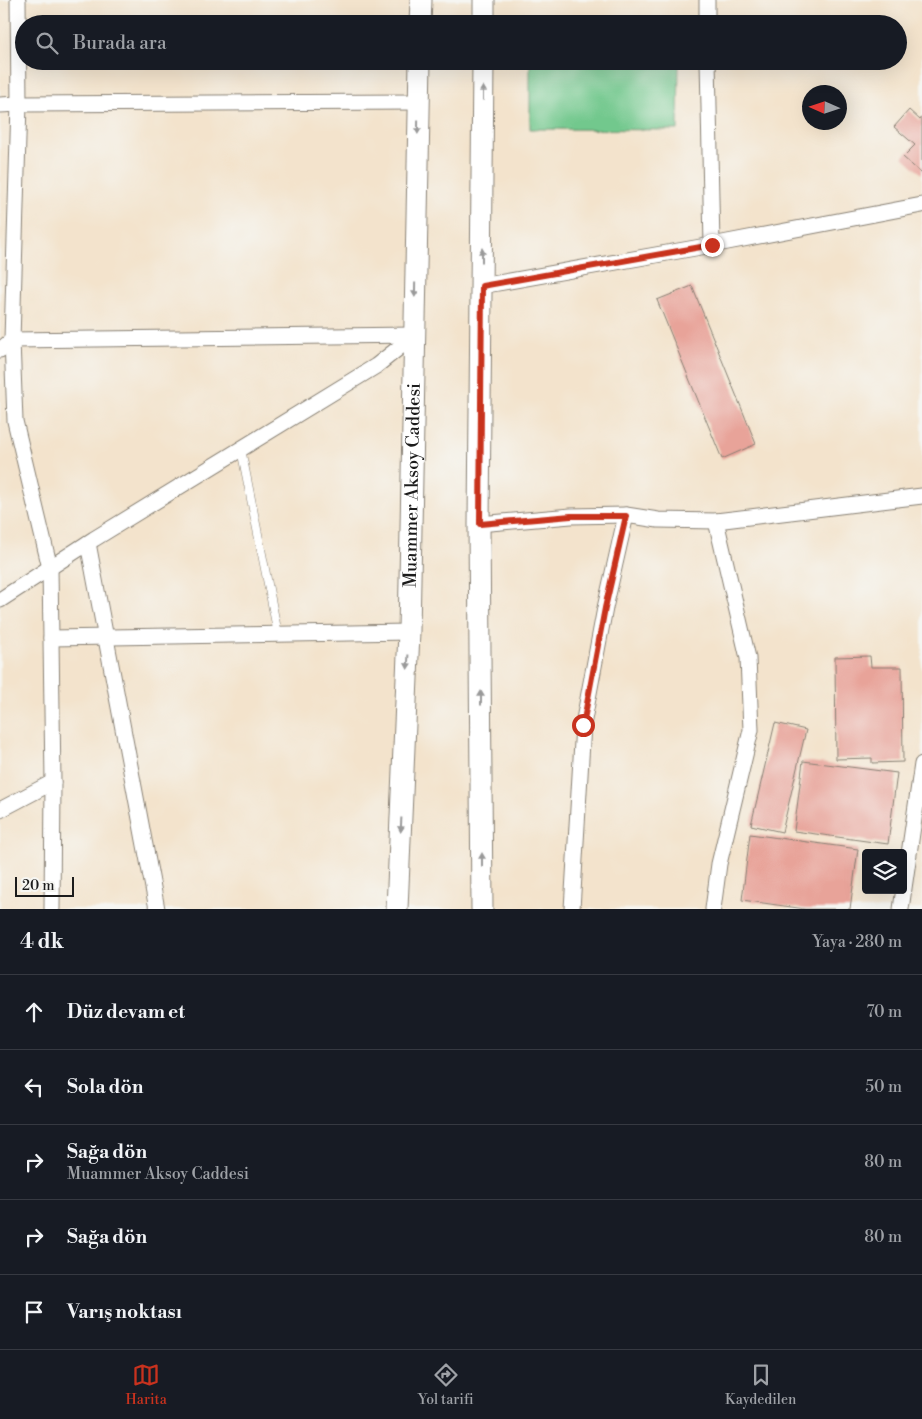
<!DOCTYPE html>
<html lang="tr">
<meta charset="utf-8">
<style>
:root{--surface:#171b24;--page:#20242c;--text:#f1f3f6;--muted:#9ea1a6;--line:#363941;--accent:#c8321e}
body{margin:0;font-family:"Libre Bodoni",serif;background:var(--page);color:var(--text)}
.controls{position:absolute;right:15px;bottom:15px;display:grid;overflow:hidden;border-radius:5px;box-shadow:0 5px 20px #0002}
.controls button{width:45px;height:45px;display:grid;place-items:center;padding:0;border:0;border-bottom:1px solid var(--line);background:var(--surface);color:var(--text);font:25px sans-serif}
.compass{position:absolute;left:802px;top:85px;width:45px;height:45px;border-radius:50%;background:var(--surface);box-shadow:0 5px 20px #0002;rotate:273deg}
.scale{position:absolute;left:15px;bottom:12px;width:59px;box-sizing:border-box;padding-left:5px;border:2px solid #1c1c1c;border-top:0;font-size:14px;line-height:18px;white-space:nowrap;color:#1c1c1c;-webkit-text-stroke:4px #f6f6f2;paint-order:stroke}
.stop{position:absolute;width:15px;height:15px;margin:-11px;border:4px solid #c8321e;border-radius:50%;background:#fff}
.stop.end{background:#c8321e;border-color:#fff;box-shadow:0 1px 5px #0008}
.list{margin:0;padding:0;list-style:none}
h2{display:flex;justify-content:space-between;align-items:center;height:65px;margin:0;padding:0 20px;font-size:21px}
h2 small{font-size:16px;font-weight:400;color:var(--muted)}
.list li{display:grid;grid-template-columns:32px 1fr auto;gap:15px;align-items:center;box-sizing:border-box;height:75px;padding:0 20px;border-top:1px solid var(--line)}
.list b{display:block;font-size:19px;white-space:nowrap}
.list p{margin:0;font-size:16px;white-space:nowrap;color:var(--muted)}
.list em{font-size:16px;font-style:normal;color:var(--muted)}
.icon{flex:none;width:28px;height:28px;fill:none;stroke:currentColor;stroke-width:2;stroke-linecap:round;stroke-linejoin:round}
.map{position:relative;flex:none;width:922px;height:909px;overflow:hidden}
.search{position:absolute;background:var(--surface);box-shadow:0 5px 20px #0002;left:15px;right:15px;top:15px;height:55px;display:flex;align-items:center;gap:12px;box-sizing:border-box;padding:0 18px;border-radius:28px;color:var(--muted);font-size:19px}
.sheet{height:440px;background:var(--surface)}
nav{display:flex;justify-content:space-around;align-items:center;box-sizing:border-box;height:70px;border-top:1px solid var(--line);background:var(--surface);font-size:14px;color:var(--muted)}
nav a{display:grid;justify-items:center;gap:2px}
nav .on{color:var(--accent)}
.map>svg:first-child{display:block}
</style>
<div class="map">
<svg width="922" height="909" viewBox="0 0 922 909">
<rect width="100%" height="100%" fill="#f6f6f2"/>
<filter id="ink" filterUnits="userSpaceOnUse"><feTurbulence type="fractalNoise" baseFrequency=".02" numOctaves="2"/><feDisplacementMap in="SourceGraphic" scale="10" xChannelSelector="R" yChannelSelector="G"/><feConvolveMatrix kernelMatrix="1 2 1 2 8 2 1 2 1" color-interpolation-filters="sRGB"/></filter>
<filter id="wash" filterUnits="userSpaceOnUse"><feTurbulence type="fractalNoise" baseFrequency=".0096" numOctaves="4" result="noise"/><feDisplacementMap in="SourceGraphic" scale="20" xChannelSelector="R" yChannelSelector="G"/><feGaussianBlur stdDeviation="1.12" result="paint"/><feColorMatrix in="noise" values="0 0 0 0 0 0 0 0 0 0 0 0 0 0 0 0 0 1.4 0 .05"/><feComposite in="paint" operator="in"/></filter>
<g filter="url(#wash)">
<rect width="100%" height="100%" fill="#f3e3cc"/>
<path fill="#72c88d" stroke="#477254" d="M530,61H679L678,130L530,129Z"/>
<g id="blocks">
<g fill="#e8a399">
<path d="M909,110L920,120L922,117V174L903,157L915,145L894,127Z"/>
<path d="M692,286L756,444L722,459L657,300Z"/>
<path d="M870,656L871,667H902L903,762L872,763V758L836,759L835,657Z"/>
<path d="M775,723L806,730L782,832L751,825Z"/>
<path d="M803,761L897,773L888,844L794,831Z"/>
<path d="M750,834L858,849L850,909H805L742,900Z"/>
</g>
</g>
</g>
<g filter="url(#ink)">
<use href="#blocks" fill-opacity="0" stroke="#888074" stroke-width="1"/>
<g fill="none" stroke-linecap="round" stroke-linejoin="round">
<defs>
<path id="lane" d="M241,449L278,634"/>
<g id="street">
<path d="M18,0L19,104L12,340L15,421L50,568L53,782L52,909"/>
<path d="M707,0V24"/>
<path d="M708,61L712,245"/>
<path d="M0,105L19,104L419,102"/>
<path d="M481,286L712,245L922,205"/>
<path d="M0,350L12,340L415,335"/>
<path d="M479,524L571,516L626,515"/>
<path d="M88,543L157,909"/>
<path d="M0,600L94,539L376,366L415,335"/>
<path d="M51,638L409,632"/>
<path d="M0,810L53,782"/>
<path d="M572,909L583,725L605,608L626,515L658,520L716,521L922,496"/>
<path d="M713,909L719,864L751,730L748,658L716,521"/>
<path d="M901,909L922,764"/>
</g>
<g id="secondary">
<path d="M420,24L421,0"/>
<path d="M484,24V0"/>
<path id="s1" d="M397,909L409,632L420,61"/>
<path d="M482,909L479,524L483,61"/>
</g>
</defs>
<use href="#lane" stroke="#888074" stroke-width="9"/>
<use href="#street" stroke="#888074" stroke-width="17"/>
<use href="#secondary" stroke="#888074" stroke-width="23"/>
<use href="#lane" stroke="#fff" stroke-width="8"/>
<use href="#street" stroke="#fff" stroke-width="15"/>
<use href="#secondary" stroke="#fff" stroke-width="21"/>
</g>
<defs><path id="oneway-solid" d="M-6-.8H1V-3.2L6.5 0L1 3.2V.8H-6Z" transform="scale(1.25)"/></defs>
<g fill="#999">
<use href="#oneway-solid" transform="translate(483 93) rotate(-90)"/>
<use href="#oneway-solid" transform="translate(418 127) rotate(91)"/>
<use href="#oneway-solid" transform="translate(482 255) rotate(-90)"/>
<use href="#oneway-solid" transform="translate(415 290) rotate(91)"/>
<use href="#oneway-solid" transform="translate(408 662) rotate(93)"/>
<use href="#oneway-solid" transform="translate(481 698) rotate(-90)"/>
<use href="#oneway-solid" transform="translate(401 825) rotate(93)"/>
<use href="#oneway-solid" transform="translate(482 860) rotate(-90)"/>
</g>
</g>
<g fill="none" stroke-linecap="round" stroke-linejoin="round" filter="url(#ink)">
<path stroke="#c8321e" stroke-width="6" d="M583,725L605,608L626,516H571L480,524L482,286L712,245"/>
</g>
<g text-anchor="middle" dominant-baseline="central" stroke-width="4" stroke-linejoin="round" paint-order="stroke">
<g font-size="18" fill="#1c1c1c" stroke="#f6f6f2">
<text stroke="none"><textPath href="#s1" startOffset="424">Muammer Aksoy Caddesi</textPath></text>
</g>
</g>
</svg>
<div class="controls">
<button><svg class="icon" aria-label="layers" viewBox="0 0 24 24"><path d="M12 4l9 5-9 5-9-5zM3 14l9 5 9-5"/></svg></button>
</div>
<svg class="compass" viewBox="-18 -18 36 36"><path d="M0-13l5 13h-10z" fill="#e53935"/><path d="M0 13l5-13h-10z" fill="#9ea1a6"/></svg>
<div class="scale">20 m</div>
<div class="stop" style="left:583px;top:725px"></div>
<div class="stop end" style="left:712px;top:245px"></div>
<div class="search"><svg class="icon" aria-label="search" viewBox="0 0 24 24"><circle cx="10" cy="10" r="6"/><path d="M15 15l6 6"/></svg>Burada ara</div>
</div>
<section class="sheet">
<h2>4 dk<small>Yaya · 280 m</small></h2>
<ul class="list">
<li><svg class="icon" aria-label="ahead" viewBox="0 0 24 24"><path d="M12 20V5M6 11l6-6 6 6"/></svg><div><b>Düz devam et</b></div><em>70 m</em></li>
<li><svg class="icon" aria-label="left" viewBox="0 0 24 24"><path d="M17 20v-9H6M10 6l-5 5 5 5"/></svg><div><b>Sola dön</b></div><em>50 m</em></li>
<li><svg class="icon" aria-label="right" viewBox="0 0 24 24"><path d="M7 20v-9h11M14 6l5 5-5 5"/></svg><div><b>Sağa dön</b><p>Muammer Aksoy Caddesi</p></div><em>80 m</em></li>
<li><svg class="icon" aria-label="right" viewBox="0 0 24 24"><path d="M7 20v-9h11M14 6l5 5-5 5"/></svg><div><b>Sağa dön</b></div><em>80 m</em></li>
<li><svg class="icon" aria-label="arrive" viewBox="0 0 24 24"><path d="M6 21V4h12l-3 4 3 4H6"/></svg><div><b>Varış noktası</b></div></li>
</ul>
</section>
<nav>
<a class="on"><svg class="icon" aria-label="map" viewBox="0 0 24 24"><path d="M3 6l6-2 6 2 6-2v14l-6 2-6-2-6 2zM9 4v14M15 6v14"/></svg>Harita</a>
<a><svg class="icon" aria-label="directions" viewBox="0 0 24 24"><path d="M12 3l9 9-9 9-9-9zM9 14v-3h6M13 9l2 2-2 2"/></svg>Yol tarifi</a>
<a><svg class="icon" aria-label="saved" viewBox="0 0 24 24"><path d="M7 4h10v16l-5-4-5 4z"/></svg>Kaydedilen</a>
</nav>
